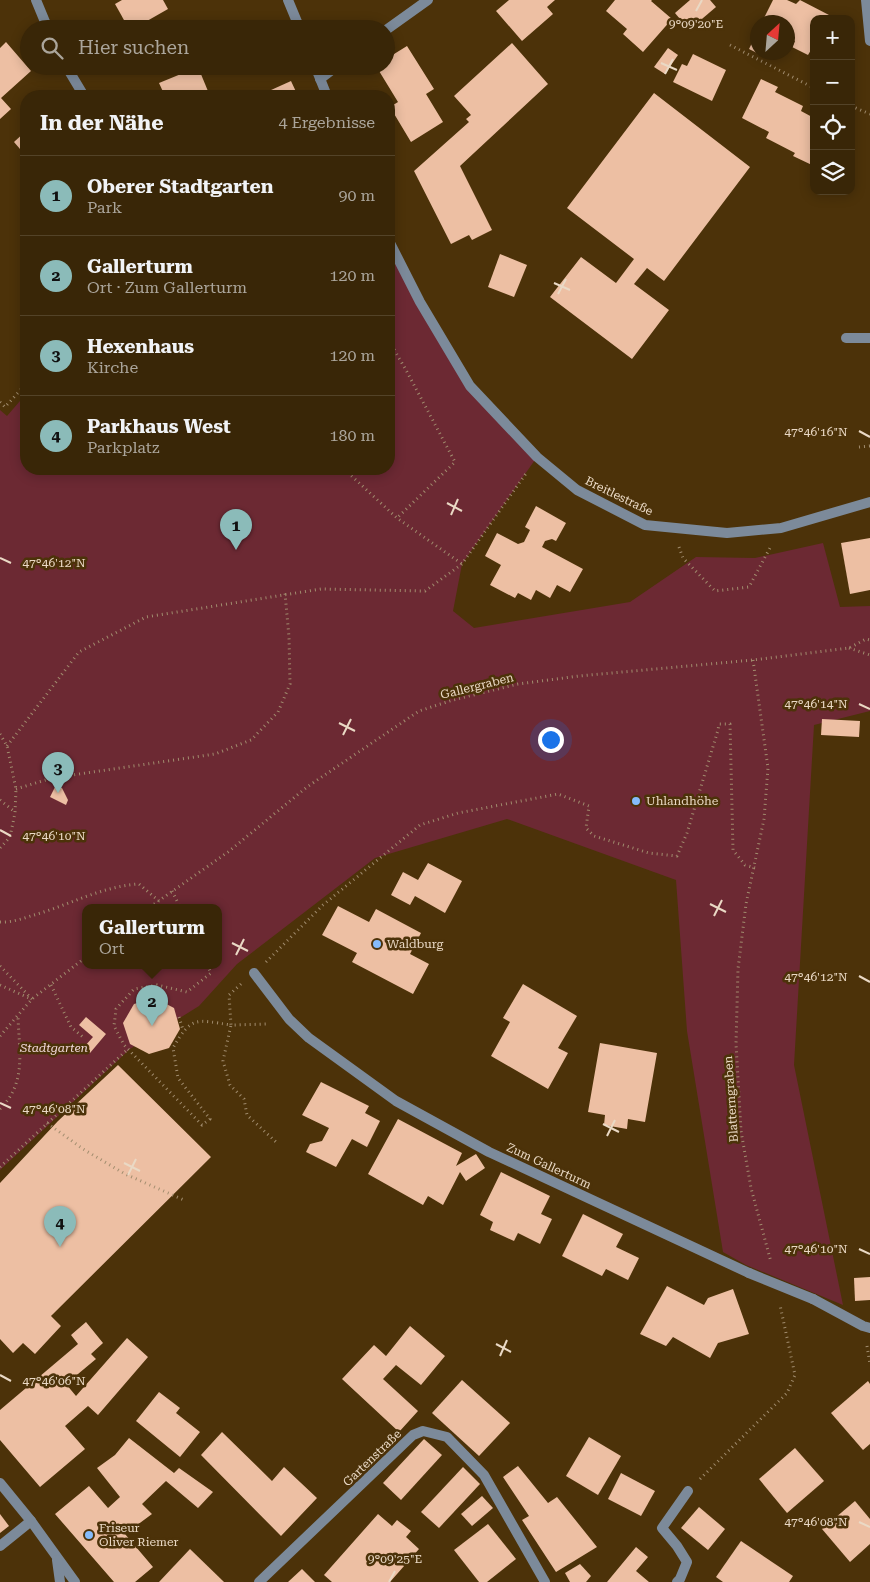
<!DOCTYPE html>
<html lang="de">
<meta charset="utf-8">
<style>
:root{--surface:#392607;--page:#402e11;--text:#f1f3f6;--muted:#aba59b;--line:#534328;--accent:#8bbbb9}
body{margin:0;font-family:"Roboto Serif",serif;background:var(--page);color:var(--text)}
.controls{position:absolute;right:15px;top:15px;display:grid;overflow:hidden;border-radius:10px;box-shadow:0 2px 12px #0003}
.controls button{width:45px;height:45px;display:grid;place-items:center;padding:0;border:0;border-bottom:1px solid var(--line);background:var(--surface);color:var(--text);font:25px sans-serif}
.compass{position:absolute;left:750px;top:15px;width:45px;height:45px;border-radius:50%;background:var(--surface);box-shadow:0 2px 12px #0003;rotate:26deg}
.you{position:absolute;left:550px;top:739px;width:18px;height:18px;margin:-12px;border:4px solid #fff;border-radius:50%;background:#1a73e8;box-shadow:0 0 0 8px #1a73e833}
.badge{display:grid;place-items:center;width:32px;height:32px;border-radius:50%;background:var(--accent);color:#111;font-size:16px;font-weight:700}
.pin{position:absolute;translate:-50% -41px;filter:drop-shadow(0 1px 2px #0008)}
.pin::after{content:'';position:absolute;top:26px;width:18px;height:15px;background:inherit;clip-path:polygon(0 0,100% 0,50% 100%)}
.popup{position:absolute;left:82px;top:904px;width:140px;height:65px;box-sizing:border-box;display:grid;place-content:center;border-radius:10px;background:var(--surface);filter:drop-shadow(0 1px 4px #0005);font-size:16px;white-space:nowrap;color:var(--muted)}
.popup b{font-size:19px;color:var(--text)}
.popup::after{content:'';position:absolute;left:50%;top:100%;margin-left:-10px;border:10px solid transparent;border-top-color:var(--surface)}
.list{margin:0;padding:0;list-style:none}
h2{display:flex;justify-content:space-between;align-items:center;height:65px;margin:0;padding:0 20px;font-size:21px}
h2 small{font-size:16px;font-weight:400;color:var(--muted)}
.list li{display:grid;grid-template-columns:32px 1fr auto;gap:15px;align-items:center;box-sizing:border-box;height:80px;padding:0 20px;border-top:1px solid var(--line)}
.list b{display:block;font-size:19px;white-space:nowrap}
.list p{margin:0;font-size:16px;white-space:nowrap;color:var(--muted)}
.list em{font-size:16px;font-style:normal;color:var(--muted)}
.icon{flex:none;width:28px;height:28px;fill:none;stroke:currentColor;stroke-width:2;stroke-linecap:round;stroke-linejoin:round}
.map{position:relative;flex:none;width:870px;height:1582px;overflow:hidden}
.search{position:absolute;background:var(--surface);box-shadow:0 2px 12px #0003;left:20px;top:20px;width:375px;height:55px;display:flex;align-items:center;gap:12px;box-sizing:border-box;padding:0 18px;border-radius:28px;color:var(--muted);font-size:19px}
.panel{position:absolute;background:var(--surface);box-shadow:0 2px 12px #0003;left:20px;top:90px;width:375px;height:385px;border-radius:20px}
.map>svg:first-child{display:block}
</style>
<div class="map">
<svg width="870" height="1582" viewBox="0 0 870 1582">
<rect width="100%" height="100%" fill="#4c3209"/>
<path fill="#6c2933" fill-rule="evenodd" d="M389,241L470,386L537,457L462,564L453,611L474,628L630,602L696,557L755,558L823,543L840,607L870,606V711L814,725L794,1065L843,1305L746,1265L723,1252L687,1031L676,880L507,819L375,858L237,964L199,1006L130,1049L0,1170V410L7,416L26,394V469H389ZM86,907H218V965H86Z"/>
<g fill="#edbfa3">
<path d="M122,0H163L168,9L133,29H129L115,4Z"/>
<path d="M509,0H555L547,7L553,14L522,41L496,11Z"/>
<path d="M615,0H652L651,1L672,19L643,52L623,34L627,29L606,11Z"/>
<path d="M690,0H710L716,7L689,30L675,13Z"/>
<path d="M773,0H787L796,4L800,0L829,15L827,19H814V45L808,55L792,47L795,41L788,37V22H762Z"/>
<path d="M758,31V52H772L769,59L749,49Z"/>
<path d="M6,42L31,71L1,98L11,109L0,119V48Z"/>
<path d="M512,43L548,84L460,166L492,230L472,240L469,235L451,244L414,171L469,122L466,119L471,115L454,96Z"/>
<path d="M407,46L434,89L426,94L443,122L411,142L390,107L398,102L376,66H386V59Z"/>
<path d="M668,48L678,55L665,74L654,67Z"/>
<path d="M693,54L726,70L712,101L673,82L682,64L687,66Z"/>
<path d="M198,67L210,96H165L159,83Z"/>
<path d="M761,79L778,87L775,92L803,106L801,111L814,118V166L793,156L795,153L766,138L769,132L742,118Z"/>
<path d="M291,81L298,96H261L260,95Z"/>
<path d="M654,93L750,167L664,281L647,268L634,284L669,310L632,359L550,297L581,257L616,283L634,259L567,208Z"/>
<path d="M26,131V156L14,142Z"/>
<path d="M500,254L527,265L514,297L488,287Z"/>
<path d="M536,506L566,523L556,541L552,539L545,541L542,547L583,569L570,592L557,585L550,598L536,590L531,600L518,593L515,598L490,585L501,565L485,556L497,533L518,544L524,542L530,530L525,527Z"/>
<path d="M870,538V590L850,594L841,543Z"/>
<path d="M822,719L860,721L859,737L821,735Z"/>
<path d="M56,785L62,788L68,800L66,805L50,797Z"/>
<path d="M428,863L462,881L445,913L415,896L410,905L391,895L403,872L418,880Z"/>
<path d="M338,906L369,922L376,909L421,933L410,954L429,964L413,994L352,962L357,953L322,935Z"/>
<path d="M523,984L577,1016L558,1048L568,1053L548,1089L491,1056L510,1022L503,1018Z"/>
<path d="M155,998L174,1008L180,1029L169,1048L149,1054L130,1044L123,1023L134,1004Z"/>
<path d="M86,1017L106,1034L90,1053L84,1047L93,1037L79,1025Z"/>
<path d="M600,1043L657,1053L645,1122L628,1119L627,1129L604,1125L605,1115L588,1112Z"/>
<path d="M118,1065L211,1157L51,1316L61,1326L35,1354L23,1343L13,1353L0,1339V1183L58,1121Z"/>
<path d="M321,1082L369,1106L365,1113L380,1121L367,1147L352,1139L336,1167L306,1152L310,1144L322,1141L329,1128L302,1115Z"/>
<path d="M398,1119L462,1153L456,1166L476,1154L485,1168L466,1181L460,1172L443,1205L428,1196L423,1205L368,1174Z"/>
<path d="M501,1172L550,1196L541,1214L552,1219L540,1244L518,1233L514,1241L490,1230L493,1222L480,1215Z"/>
<path d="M583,1214L623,1234L616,1247L639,1258L628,1280L606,1269L602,1276L562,1256Z"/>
<path d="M870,1277V1300L855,1301L854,1278Z"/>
<path d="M667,1286L704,1305L708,1298L733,1289L749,1334L718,1343L710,1358L673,1337L666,1346L640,1334Z"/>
<path d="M86,1322L103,1343L91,1354L96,1359L66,1384L76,1396L127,1338L148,1357L98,1415L88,1406L65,1426L85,1449L40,1487L0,1440V1410L78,1344L71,1335Z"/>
<path d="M410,1326L445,1356L421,1385L396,1365L383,1379L418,1411L399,1432L342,1379L374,1345L386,1356Z"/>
<path d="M462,1380L510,1423L479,1456L432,1413Z"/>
<path d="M868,1381L870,1384V1444L863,1450L831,1413Z"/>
<path d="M159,1392L180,1408L176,1413L200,1432L180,1457L136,1421Z"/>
<path d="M222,1432L272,1481L284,1467L317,1498L281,1536L201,1455Z"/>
<path d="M589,1437L621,1456L598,1495L566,1476Z"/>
<path d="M129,1438L174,1473L179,1468L213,1492L198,1508L166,1481L142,1504L152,1514L125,1534L153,1567L135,1582H114L55,1514L89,1486L108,1508L120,1497L97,1468L115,1455Z"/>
<path d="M424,1439L442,1455L401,1500L383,1483Z"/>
<path d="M795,1448L824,1481L787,1513L759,1479Z"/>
<path d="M518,1466L548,1503L557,1497L597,1547L556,1572L522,1520L529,1516L503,1477Z"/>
<path d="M463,1467L480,1484L439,1528L421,1512Z"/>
<path d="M621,1473L655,1491L641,1516L608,1499Z"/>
<path d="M482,1496L493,1508L472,1526L461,1514Z"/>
<path d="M855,1501L870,1519V1544L850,1562L822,1529Z"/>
<path d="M699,1507L725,1529L708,1550L681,1528Z"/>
<path d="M0,1514L9,1526L0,1533Z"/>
<path d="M378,1514L392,1526L397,1520L411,1531L406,1537L419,1549L390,1582H332L324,1575Z"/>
<path d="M488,1524L516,1559L487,1582H479L454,1550Z"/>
<path d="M741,1541L793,1576L789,1582H723L716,1577Z"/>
<path d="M636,1547L648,1557L636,1571L649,1582H607Z"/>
<path d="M190,1549L224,1582H159Z"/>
<path d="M580,1564L591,1576L586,1582H570L565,1573Z"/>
<path d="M302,1569L315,1582H288Z"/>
</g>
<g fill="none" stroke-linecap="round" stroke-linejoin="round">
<g stroke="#a18c6e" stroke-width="3" stroke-dasharray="1 4" stroke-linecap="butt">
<path d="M730,45L814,88"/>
<path d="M851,106L870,114"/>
<path d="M389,341L406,370L455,462L397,518"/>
<path d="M0,402L5,407L26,384"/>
<path d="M859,447L870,446"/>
<path d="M344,469L397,518L462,564"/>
<path d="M679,547L683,558L715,591L749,587L771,546"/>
<path d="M849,648L870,655"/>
<path d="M753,660L768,768L764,819L746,904L738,969L736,1044L741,1131L751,1188L771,1262"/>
<path d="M0,734L7,746L16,789L15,813L10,837L0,848"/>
<path d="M7,746L79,652L146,617L321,589L425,591L462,564L527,472"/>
<path d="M16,789L52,778L215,754L251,740L278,712L290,684L289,637L285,593"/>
<path d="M0,800L15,812"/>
<path d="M172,891L180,907"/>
<path d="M150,907L228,852L307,787L419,711L453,700L518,684L579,676L753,660L849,648L866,639L870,640"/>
<path d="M0,922C11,923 24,918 34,915C69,905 103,886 139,884L159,901"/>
<path d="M266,962L323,905L420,825L458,813L558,794L589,806L586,828L594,836L649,853L677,856L687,833L718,730L719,724H730L733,850L745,865L755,868"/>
<path d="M207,965L211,973L187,992L157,985L134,989L116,1009L114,1026L124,1045L202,1125L210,1119L178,1078L173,1048C192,1015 196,1020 231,1025L223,1061L230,1085L244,1099L247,1115L276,1142"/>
<path d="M0,966L32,999"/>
<path d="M241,984L229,995L231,1025L269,1024"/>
<path d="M0,985L29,998"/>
<path d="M51,985L71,1027L84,1038"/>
<path d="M179,1017L183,1030"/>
<path d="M0,1036L32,999L86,957"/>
<path d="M0,1109C27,1082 19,1052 18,1016"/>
<path d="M47,1123L83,1149L125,1174L184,1200"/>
<path d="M0,1167L128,1049"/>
<path d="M867,1346L870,1364"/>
<path d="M700,1479L787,1393L795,1375L780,1305"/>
</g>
<g stroke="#7c8a9a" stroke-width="10">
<path d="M846,338H870"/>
<path d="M0,1546L31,1521"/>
<path d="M259,1582L413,1435L423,1431L447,1437L484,1475L545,1582"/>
<path d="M677,1582L680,1579L687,1562L677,1546L662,1528L688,1491"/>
</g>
<g stroke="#7c8a9a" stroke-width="10">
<path d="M36,0L48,29"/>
<path d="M288,0L300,29"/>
<path d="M386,30L428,0"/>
<path d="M66,66L84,96"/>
<path d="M315,66L327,96"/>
<path d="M320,79L337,66"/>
<path d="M389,241L420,302L470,386L537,457L577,490L645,525L727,533L781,528L870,502"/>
<path d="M254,973L289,1019L309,1038L396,1101L489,1152L749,1273"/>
<path d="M813,1299L863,1326L870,1328"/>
</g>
<g stroke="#7c8a9a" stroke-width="10">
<path d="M866,0L870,41"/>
<path d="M0,1483L31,1521L75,1582"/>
<path d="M57,1560L60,1582"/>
</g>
<path stroke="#7c8a9a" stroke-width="10" d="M749,1273L813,1299"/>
</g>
<path fill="none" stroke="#ead9c5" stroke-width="2" d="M696,11L702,0M661,63L677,70M665,74L673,59M554,283L570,290M558,294L566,279M859,431L870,437M447,503L462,511M451,515L458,499M0,558L11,563M859,704L870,709M339,723L355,731M343,735L351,719M0,830L11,836M710,904L726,912M714,916L722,900M232,943L248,951M236,955L244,939M859,976L870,982M0,1103L11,1108M603,1124L619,1132M607,1136L615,1120M124,1163L140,1171M128,1175L136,1159M859,1249L870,1254M496,1344L511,1352M500,1356L507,1340M0,1375L11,1381M859,1522L870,1527M389,1582L395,1571"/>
<g fill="#85bbfb" stroke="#4c3209" stroke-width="2">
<circle cx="636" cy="801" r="5"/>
<circle cx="377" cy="944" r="5"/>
<circle cx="89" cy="1535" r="5"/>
</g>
<g text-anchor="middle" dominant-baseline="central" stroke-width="5" stroke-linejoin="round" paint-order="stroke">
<g font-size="12" fill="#ead9c5" stroke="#4c3209">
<text transform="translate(619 496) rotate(26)">Breitlestraße</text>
<text transform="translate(477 686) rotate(-14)">Gallergraben</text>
<text transform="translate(731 1099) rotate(-94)">Blatterngraben</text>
<text transform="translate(549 1166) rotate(25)">Zum Gallerturm</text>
<text transform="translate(372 1458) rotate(-44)">Gartenstraße</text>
</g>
<g font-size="12" fill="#ead9c5" stroke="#4c3209" text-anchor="start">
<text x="646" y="801">Uhlandhöhe</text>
<text x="387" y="944">Waldburg</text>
<text x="99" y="1528">Friseur<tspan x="99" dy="14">Oliver Riemer</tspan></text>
</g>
<g font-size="12" font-style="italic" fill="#f3dadc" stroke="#4c3209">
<text x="54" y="1048">Stadtgarten</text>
</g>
</g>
<g font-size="12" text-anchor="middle" fill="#ead9c5" stroke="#4c3209" stroke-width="5" stroke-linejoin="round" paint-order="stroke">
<text x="696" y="28">9°09'20"E</text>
<text x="816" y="436">47°46'16"N</text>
<text x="54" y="567">47°46'12"N</text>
<text x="816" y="708">47°46'14"N</text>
<text x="54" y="840">47°46'10"N</text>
<text x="816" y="981">47°46'12"N</text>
<text x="54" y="1113">47°46'08"N</text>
<text x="816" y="1253">47°46'10"N</text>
<text x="54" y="1385">47°46'06"N</text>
<text x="816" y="1526">47°46'08"N</text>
<text x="395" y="1563">9°09'25"E</text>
</g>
</svg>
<div class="controls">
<button>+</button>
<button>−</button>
<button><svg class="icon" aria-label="locate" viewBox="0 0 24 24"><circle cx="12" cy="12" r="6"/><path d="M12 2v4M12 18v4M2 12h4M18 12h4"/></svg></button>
<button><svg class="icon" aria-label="layers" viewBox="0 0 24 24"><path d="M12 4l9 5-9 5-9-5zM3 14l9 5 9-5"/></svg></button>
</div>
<svg class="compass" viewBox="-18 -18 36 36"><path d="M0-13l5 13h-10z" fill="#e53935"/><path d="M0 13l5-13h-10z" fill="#aba59b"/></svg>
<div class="you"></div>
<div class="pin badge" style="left:236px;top:550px">1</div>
<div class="pin badge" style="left:152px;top:1026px">2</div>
<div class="popup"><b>Gallerturm</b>Ort</div>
<div class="pin badge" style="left:58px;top:793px">3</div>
<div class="pin badge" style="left:60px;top:1247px">4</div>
<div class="search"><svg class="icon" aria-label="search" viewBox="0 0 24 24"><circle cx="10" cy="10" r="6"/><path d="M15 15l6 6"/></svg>Hier suchen</div>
<section class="panel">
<h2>In der Nähe<small>4 Ergebnisse</small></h2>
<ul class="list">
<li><span class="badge">1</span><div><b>Oberer Stadtgarten</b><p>Park</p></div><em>90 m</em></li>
<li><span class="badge">2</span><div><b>Gallerturm</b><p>Ort · Zum Gallerturm</p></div><em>120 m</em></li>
<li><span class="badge">3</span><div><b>Hexenhaus</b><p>Kirche</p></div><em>120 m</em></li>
<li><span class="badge">4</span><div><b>Parkhaus West</b><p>Parkplatz</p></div><em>180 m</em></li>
</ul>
</section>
</div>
